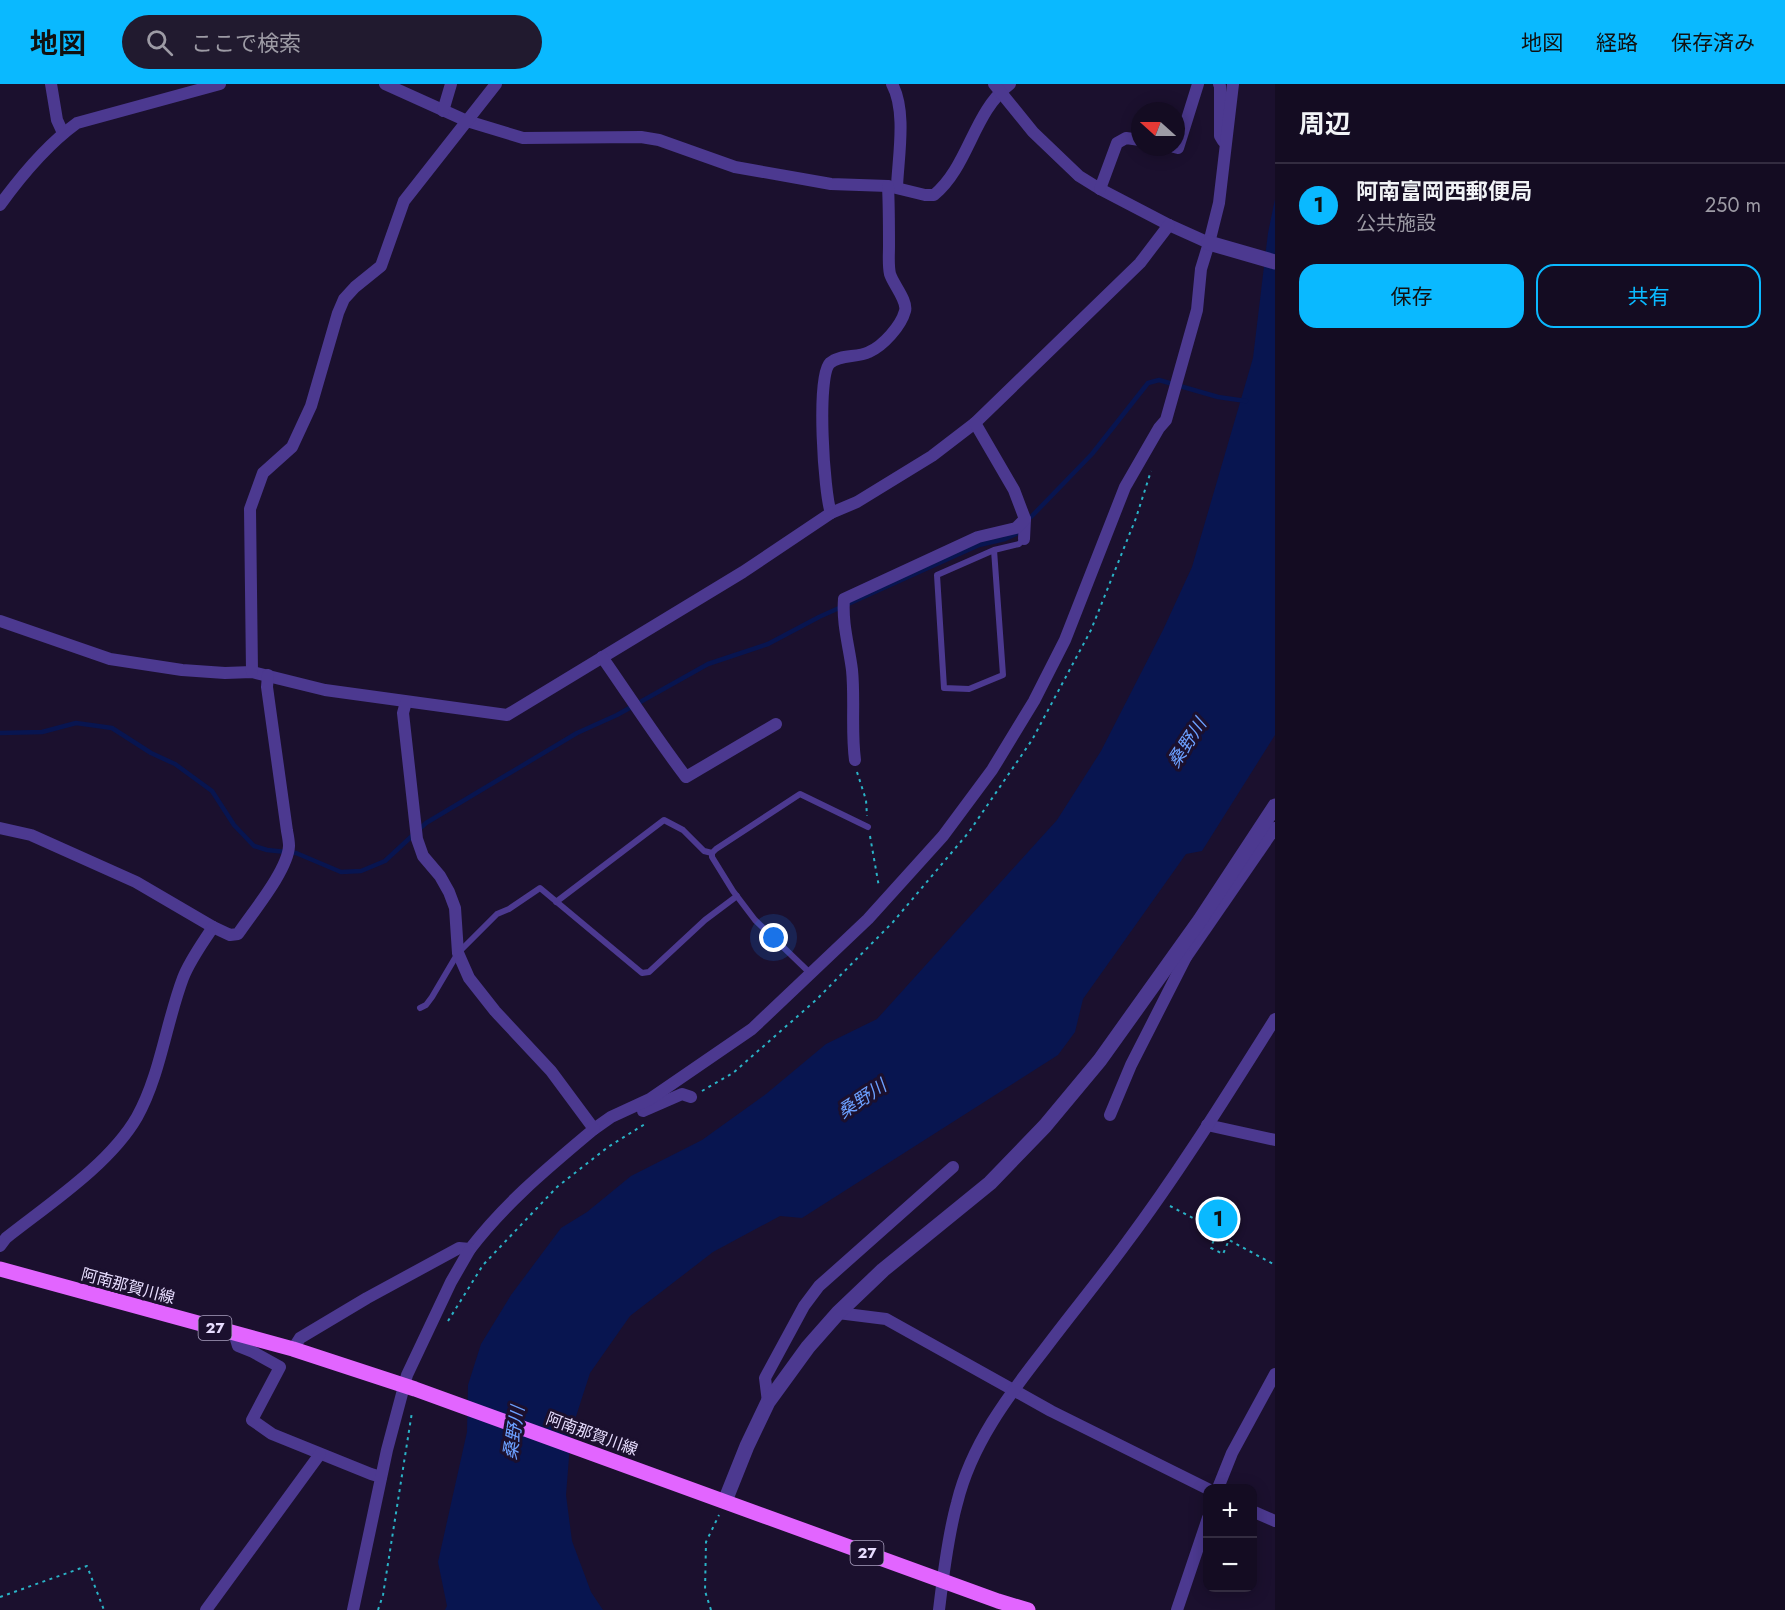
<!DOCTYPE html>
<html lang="ja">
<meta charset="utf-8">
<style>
:root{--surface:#140c22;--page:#211a2f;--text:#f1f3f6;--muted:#9d9ba5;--line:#332c40;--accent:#0ab9ff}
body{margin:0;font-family:Jost,"Noto Sans JP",sans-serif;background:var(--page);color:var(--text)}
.controls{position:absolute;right:18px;bottom:18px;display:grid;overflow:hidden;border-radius:12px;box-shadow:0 3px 15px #0003}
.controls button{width:54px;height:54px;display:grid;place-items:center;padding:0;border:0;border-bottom:2px solid var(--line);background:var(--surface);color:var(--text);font:30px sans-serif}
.compass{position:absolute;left:1131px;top:18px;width:54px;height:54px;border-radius:50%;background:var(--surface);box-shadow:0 3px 15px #0003;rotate:291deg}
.you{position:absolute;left:774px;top:854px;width:21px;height:21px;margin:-15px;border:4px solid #fff;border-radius:50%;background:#1a73e8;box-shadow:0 0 0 9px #1a73e833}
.badge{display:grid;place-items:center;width:39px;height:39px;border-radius:50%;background:var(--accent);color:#111;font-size:20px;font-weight:700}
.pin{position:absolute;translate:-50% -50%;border:3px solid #fff;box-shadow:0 2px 6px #0006}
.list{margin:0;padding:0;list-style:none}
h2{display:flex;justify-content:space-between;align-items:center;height:78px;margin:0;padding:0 24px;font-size:26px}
h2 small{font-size:20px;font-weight:400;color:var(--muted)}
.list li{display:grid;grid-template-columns:39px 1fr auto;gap:18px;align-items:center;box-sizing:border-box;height:84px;padding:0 24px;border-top:2px solid var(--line)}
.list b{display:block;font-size:22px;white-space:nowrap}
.list p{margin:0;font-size:20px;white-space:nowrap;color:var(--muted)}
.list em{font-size:20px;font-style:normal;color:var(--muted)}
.actions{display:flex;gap:12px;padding:18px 24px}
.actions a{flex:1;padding:14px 0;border:2px solid var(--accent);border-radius:18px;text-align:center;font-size:21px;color:var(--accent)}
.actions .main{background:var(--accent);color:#111}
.icon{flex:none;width:33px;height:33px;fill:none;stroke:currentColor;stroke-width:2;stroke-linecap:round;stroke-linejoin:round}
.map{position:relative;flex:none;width:1275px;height:1526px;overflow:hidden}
header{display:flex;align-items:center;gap:36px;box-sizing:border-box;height:84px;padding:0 30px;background:var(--accent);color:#111}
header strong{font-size:28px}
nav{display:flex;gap:33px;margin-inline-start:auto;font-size:21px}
.search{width:420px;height:54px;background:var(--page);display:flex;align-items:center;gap:15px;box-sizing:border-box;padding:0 21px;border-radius:33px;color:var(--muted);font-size:22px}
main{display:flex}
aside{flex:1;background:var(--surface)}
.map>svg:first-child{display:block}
</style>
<header>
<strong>地図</strong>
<div class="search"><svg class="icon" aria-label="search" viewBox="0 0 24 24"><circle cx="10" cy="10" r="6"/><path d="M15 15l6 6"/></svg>ここで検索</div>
<nav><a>地図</a><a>経路</a><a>保存済み</a></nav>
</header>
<main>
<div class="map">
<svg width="1275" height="1526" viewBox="0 0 1275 1526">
<rect width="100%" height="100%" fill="#1b102e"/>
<path fill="#081550" d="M1275,115V651L1202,767L1186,770L1083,915L1075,948L1058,971L802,1134L780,1132L713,1168L630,1232L590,1289L571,1348L566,1411L572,1457L591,1508L603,1526H445L447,1522L438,1478L467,1348L468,1301L481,1260L511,1211L561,1144L587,1128L631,1092L702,1056L766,1010L826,960L877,935L1057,736L1101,667L1163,546L1192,483L1253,274L1268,149Z"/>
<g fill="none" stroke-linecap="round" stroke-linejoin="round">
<g stroke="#081550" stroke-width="4.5">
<path d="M1031,433L1092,370L1148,299L1159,296L1218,313L1246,317"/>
<path d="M0,649L42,648L76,639L112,644L151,669L175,680L212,707L234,741L254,762L267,766L296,769L341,788L361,787L385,777L426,739L577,649L617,631L708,580L768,560L819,533L979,461L1005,455L1016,450"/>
</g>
<g stroke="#2ab3c7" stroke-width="2" stroke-dasharray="3 4.5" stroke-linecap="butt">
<path d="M857,688L866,716L867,732"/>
<path d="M870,752L879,803"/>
<path d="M702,1007L733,989L816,916L893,838L969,748L1032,656L1091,546L1136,434L1151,387"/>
<path d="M1170,1122L1208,1142L1215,1152L1211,1164L1223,1170L1229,1156L1275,1181"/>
<path d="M448,1237L483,1181L557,1103L608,1063L645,1040"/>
<path d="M0,1513L87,1482L104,1526"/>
<path d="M378,1526L383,1511L412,1328"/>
<path d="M711,1526L705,1507L706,1458L719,1431"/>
</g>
<g stroke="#4c3990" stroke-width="6">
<path d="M994,466L937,491L944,604L969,605L1003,591L994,466L1019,460L1024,455"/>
<path d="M712,769V773L733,807L755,836L811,890"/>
<path d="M556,818L664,736L683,746L704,767L712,769L716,765L800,710L868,743"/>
<path d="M420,924L426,921L432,913L458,869L497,830L509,825L540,804L642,889L649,888L705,836L737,812"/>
</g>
<g stroke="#4c3990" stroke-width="12">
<path d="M51,0L57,36L63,49"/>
<path d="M385,0L467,37L523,54L641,53L659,56L735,83L831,100L888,102L925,111H934C969,82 973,28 1010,0"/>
<path d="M892,0C907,27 898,74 897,103"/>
<path d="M994,0L1033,48L1079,92L1100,105L1169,141L1209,159"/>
<path d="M1219,0L1220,2V52L1223,57"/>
<path d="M443,27L451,0"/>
<path d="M1174,63L1178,64L1198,0"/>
<path d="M1100,105L1117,59L1126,54L1140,56"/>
<path d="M0,121C21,92 48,60 77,39L220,0"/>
<path d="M831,429C824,410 816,292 830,279C840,270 857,274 869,268C883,262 901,242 905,227C908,217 893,200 890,190C888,181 889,171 889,162C889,142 889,122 888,102"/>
<path d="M1024,455L1025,435"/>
<path d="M0,537L110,575L182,586L225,589L252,588L325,606L507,631L743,488L831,429L857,418L932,372L975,339L1140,179L1169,141"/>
<path d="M602,573C630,613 656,654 686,693L776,640"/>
<path d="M252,588L250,425L263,389L292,363L311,322L338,229L344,215L355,203L381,182L404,117L496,0"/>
<path d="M855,676C851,646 855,616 852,586C849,562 842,540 844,515L978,453L1016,444L1025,435L1014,406L975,339"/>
<path d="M0,744L31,751L136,798L213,843"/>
<path d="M1186,873L1275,744"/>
<path d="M643,1027L682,1010L691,1013"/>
<path d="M1110,1031L1131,981L1186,873L1181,862"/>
<path d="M1207,1041L1275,1056"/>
<path d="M594,1045L611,1033L650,1015L752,945L868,835L943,752L992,686L1034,617L1065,556L1125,403L1159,344L1166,336L1197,226L1201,185L1209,159L1219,119L1233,0"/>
<path d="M0,1162L6,1154C49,1120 110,1080 137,1033C160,992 166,939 183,894C190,876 202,860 213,843L230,851L238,850C252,829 288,786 289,762C289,757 288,752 287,747L267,603L268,591"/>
<path d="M838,1229L886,1235L1051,1327L1208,1405"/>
<path d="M234,1249L238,1262L253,1268L280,1283L252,1336L272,1350L371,1390L381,1393"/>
<path d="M293,1265L300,1254L367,1214L459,1164L470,1165C506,1118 549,1083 594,1045L551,987L495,927L469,894L458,869L455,824L449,808L440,792L423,772L417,755L403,629L406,618"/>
<path d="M768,1318L765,1294L804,1222L819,1202L953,1083"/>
<path d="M1218,1404L1232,1369L1275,1290"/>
<path d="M1252,1427L1275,1437"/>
<path d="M206,1526L320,1370"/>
<path d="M353,1526L387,1366L407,1291L451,1198L470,1165"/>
<path d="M939,1526C943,1492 948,1451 957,1419C971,1361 1008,1312 1044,1266C1071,1230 1100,1195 1127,1158C1180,1087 1227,1011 1275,935"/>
<path d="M1177,1526L1208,1434"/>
</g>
<g stroke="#4c3990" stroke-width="15">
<path d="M1209,159L1275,178"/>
<path d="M725,1417L747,1362L768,1318L808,1263L838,1229L883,1186L990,1099L1045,1042L1100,976L1200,836L1275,722"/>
</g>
<path stroke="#e265ff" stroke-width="15" d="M0,1185L293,1265L415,1305L998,1517L1028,1526"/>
</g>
<g text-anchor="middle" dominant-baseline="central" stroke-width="6" stroke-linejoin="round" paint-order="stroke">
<g fill="#1b102e" stroke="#aaa0c0" stroke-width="1.5">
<rect x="198.5" y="1232" width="33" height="24" rx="4.5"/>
<rect x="850.5" y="1457" width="33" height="24" rx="4.5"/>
</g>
<g font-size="15" font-weight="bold" fill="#e8deff">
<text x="215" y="1244">27</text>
<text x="867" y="1469">27</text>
</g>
<g font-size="16" fill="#e8deff" stroke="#1b102e">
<text transform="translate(128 1202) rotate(15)">阿南那賀川線</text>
<text transform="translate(592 1350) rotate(20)">阿南那賀川線</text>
</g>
<g font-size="18" font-style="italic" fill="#6ca0ff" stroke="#1b102e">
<text transform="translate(1187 659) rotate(-57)">桑野川</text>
<text transform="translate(862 1015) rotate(-34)">桑野川</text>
<text transform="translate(514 1349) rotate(-81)">桑野川</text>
</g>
</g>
</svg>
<div class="controls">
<button>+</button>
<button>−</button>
</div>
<svg class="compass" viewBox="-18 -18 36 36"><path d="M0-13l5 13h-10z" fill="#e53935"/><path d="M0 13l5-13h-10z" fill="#9d9ba5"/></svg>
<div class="you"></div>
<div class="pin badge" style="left:1218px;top:1135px">1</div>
</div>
<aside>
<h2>周辺<small></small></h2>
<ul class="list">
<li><span class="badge">1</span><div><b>阿南富岡西郵便局</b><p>公共施設</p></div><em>250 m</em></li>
</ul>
<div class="actions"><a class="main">保存</a><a>共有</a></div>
</aside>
</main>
